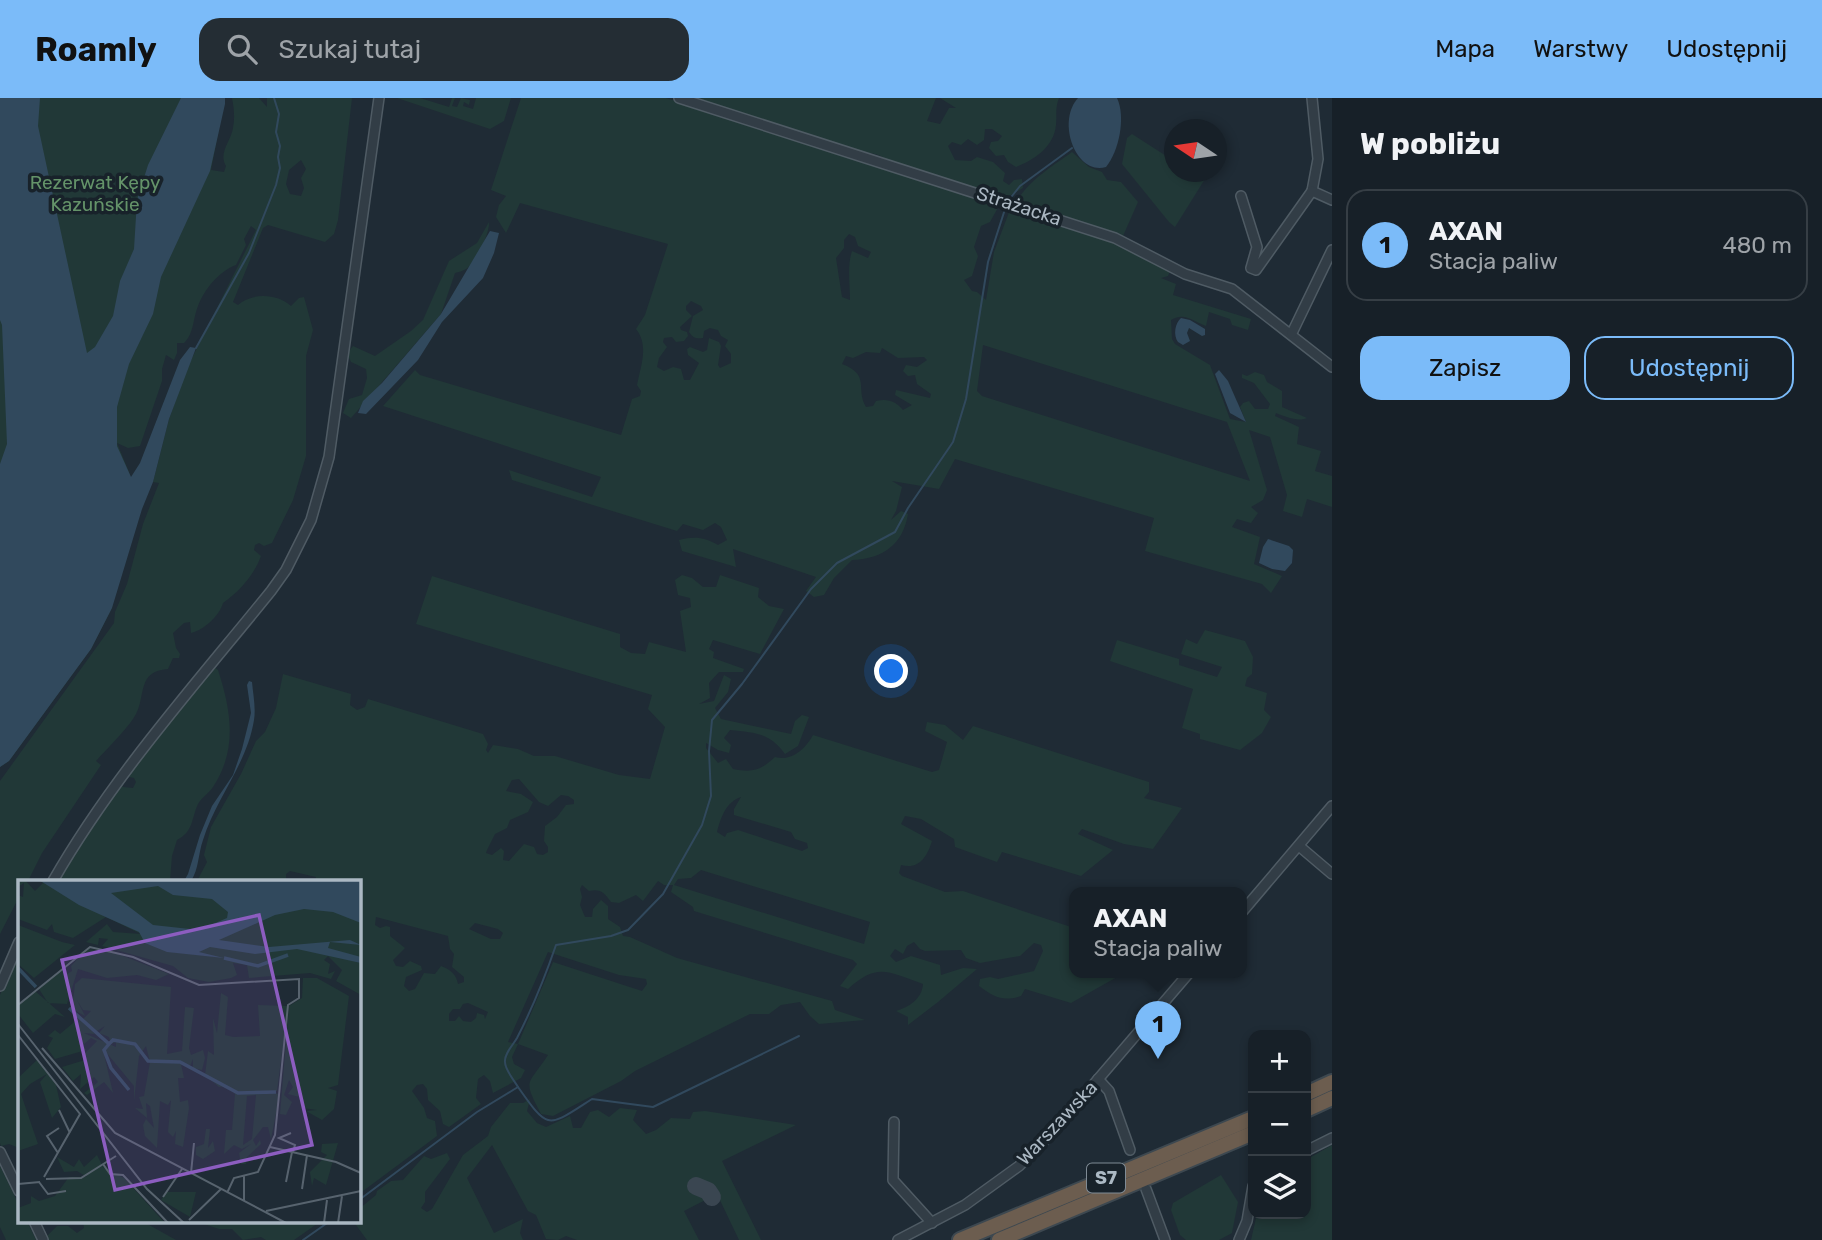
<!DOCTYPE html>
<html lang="pl">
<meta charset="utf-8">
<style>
:root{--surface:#172028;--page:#242d34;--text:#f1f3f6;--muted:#9ea3a8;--line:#363e45;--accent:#7bbbf9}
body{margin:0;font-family:Rubik,sans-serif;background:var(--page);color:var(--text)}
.controls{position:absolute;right:21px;bottom:21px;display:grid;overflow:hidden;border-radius:14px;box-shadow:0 4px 10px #0003}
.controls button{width:63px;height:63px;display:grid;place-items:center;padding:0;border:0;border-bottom:2px solid var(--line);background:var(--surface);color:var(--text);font:35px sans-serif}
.compass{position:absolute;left:1164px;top:21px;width:63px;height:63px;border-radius:50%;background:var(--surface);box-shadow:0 4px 10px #0003;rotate:283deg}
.you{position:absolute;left:892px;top:574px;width:24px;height:24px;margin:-18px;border:5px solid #fff;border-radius:50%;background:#1a73e8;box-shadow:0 0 0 10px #1a73e833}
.badge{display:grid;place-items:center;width:46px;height:46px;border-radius:50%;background:var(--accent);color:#111;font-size:23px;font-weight:700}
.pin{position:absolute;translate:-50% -58px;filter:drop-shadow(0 2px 4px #0008)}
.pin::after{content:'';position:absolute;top:37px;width:24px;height:21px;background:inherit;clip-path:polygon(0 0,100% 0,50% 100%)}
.popup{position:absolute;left:1069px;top:789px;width:178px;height:91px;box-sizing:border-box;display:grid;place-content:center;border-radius:14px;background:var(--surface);filter:drop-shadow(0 2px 5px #0005);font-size:23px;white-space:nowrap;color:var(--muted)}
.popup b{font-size:26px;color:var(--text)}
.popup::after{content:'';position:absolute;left:50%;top:100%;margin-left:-14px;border:14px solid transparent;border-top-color:var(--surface)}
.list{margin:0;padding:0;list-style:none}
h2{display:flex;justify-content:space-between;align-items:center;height:91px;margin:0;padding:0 28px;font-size:30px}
h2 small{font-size:23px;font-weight:400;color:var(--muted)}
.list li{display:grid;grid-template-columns:46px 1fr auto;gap:21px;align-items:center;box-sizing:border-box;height:112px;margin:0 14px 14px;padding:0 14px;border:2px solid var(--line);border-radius:21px}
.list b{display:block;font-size:26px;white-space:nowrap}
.list p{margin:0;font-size:23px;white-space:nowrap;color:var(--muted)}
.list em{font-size:23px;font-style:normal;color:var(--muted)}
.actions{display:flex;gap:14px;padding:21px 28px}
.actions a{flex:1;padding:16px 0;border:2px solid var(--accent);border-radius:21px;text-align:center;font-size:24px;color:var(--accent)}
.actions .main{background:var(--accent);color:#111}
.icon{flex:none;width:38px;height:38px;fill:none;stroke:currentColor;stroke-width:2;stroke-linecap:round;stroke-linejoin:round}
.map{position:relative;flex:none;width:1332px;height:1142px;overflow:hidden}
header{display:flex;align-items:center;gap:42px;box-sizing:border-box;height:98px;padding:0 35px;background:var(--accent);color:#111}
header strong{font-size:33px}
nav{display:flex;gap:38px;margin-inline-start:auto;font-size:24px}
.search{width:490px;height:63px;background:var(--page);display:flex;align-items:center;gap:18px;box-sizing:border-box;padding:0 24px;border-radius:21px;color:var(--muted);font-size:26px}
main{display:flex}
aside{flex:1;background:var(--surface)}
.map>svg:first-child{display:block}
</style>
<header>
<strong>Roamly</strong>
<div class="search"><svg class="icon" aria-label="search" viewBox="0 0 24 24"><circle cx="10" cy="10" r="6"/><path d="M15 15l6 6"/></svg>Szukaj tutaj</div>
<nav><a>Mapa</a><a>Warstwy</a><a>Udostępnij</a></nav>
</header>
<main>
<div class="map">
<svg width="1332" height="1142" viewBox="0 0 1332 1142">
<rect width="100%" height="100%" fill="#1f2b35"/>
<g fill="#213837" fill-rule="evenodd">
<path d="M0,0H225L211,72L224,74L226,68C218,55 231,43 233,30C235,20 234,10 232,0H259L267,9V0H352L338,122L334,136L325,144L268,127L263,130L233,204L238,207C252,194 278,196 291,208L299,200L304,199L313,232L306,258V358L293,402L272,445L264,448L259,445L255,447L254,452L261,458C254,477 240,493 223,505C220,517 204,532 191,535L190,524L184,525L173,535L176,550L180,556L179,560H173L168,571C137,573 146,597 136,616C130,628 107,651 96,663L101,667L42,755L28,783H19V799L0,836V683L114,525L115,514L127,486L143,426L159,385L153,384L169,321L186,272L256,132L251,128L244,141L246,147L236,167C219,173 204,192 198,208C193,220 194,236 184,245H177V255L174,262L166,257L162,271V283L140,348L128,350L117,345L131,379L112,510L91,551L9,663L0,669ZM301,62L306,71L301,80L304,90L301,98L290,96L286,86L289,72Z"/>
<path d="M397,0H420L449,9L452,0H455L452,8L457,9L461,0L470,2L469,7L464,4L463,8L473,11L476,0H511L504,23L490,31Z"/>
<path d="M521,0H666L1000,106L990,124L981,128L974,149L978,158L972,178L964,182L972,193L977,194L986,202L994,154L1011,109L1123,146L1170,173L1168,178L1161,180L1176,186L1173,197L1251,221L1248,232L1232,227L1230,221L1209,214L1206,228C1192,223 1185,214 1171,222L1172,241L1175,246L1210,267L1230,321L1246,324L1240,309L1243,305L1249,303L1255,311H1268L1270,306L1254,285L1242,280V276L1247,278L1255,274L1264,277L1267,284L1282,293V309L1307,320C1298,324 1286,319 1276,315L1275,318L1299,329L1297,346L1321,353L1315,373L1332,378V409L1307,401L1302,419L1283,413L1287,397L1270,339L1249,332L1267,392L1263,402L1251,409L1258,415L1251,425L1237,421L1232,429L1260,439L1254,466L1282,478L1271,495L1262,486L1145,453L1154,420L955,361L939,391L892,383L902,389L896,413L891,422L901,413L908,416C903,447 882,461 852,462L834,480L824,497L814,499L806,493L816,479L733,451L736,469L682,453L679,442C695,438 704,439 718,447L727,442L721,429L715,425L703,432L683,426L677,433L512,382L509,372L592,399L601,379L383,308L415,272L420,277L621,337L632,301L640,298L641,293L637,287C641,267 649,247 636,231L645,217L668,146L520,105L506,135L496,119L499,107L506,98L491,92ZM849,136L855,139L858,148L871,154L868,160L852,153C847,168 850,186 850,202L842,199L836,160L844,150V142ZM691,203L701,208L703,212L693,218L689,234C693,240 696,241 703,240L704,233L710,230L718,232L721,238L728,242L725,248L731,256V265L720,270L718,267L721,248L719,244L709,240L707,252L703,254L690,249L687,251L688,257L699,265L690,282H684L681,271L673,269L664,273L657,269L659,260L667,249L663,244L664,240L672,239L676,244L684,243L688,238L687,234L681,232L680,229L692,218L686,212V208ZM983,247L1227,324L1250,383L982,298L977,293ZM882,250L898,260L924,259L927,262L917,269L906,267L903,273L908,278L915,277L917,286L931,296L930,300L896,292L895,297L912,307L903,312C896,303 887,300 876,303L873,308L866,309C855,290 871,277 842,266L846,258L853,260L866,254L880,255Z"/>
<path d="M689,0H936L927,23L940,26L949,10H956L940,0H1059C1055,10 1057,17 1056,27C1054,49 1034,62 1016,69L1008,64L1004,57L996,58L989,50L991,44L998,43L1002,38L992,31H985L984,42L977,47L968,41L961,47L952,44L948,48L955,62L971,63L977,59L993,64L1005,75L1003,83L1009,87L1014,82L1022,81L1023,90L1011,97L1001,99L889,64C884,58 872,54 864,55Z"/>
<path d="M1132,36L1174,63V74H1193L1205,81L1175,129L1169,124L1122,66L1127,40Z"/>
<path d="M1072,54L1089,69L1102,74L1107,82L1121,84L1138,104L1123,138L1017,103C1029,82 1053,68 1072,54Z"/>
<path d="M489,124C490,135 476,164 466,171C463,173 458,174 455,175L441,216L351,320L343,315L349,301L362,297L367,280L366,271L351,264L347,255L353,248L375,258L411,233L423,222L449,163L477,145Z"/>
<path d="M682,477L692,480L703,489H716L720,477L759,490L758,499L769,508L784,511L760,556L713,542L709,551L714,554L713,560L744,571L743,574H719L709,585L710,600L699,606L714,603L724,577L731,581L728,594L715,610L721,621L791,636L795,623L802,617L809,619L798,648L785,656C769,634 755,635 730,632L724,640L731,647L729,655L718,652L706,645V650L718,665L726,661L733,671C753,675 761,672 775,659C792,664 806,650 813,637L932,674L939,672L947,644L925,633L927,624L945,627L963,642L973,628L1149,684V694L1144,700L1182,710L1153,751L1124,746L1082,731L1078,736L1113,752L1081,778L1002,754L997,764L955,749L954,741L921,721L905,718L901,726L932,743C927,759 919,772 901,767L899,775L902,778L945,794L963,793L1074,830V875H1118L1117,879L1071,905L1025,891L1021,898C1003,904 994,899 979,888L980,881L990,879L998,881L1034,873L1043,853L1041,847L1034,845L1020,858L980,865L966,860L961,852L925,853L920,851L914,844L907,848L903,856L895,851L890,858L896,864L911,858L940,867L941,877L963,870L977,871L938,904L908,927V919L896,913C909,909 922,901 923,886C888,874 878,864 848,891L840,888L857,866L853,862L694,813L693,809L671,794L673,787H664L658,783L643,803L636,797L619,805L611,804C605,795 600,790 589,793L582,787L580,791L582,799L580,807L585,819H592L593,811L601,802L608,808V821L620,829L623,838L630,839L677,860L832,903L835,912L865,922L819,926L810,918L800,904L781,907L769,916H750L635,973L621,983L553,1018L541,1016C522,980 528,988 548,957L518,946L512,959L514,966L525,972L521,980L493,995L490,983L484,977L478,981L476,1000L481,1006L449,1029L443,1026L440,1013L428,1002L427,991L423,986L417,987L412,993L424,1010L427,1020L435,1023L437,1038L359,1096V783H315L316,779L290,773L286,776V781L291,783L237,781L236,783H197L207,764L204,757L211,729L241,676L256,643L265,634L276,610L283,576L351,596L350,607L357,612L365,609L368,601L483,636L488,646L486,652L488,655L493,647L518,651L534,658H555L619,677L650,681L665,629L648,611L652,597L416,526L432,478L620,536V549L631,555L645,556L649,544L686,554L680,513L691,509L690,500L678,497L675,482ZM519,681L539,704L548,708L561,697L568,698L574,702V706L566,707L557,719L545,728L544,743L548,749V754L543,757L537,756L534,749L524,746L509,763L503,762L504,753L501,750L492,757L486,755L487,752L495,736L507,730L510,722L528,714L533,704L521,696L506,693L512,682ZM741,699L734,711V717L791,734L795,741L807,745L808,750L802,753L738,732L727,735L725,739L717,734C721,719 726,704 741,699ZM701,772L870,824L864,846L674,787L678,781L691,780ZM376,819L448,838L450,851L454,856L452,869L464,879V884L458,886C456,876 451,872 441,868L435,876L424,875L415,891L409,893L404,888L406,879L422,872L421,868L410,863L403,869L396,868L393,862L405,850L390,838V829L386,828L380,830L375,827ZM475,825L498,831L503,835L500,841H491L469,831ZM548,854L619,877L646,881L647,886L642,893L553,864L518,946L508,944ZM468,905L488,914L485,921L484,917L477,915L476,920L471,924L463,923L459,918L455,923H449V916L453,911H460L463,906Z"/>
<path d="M1205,532L1245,543L1253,559L1252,576L1247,580L1245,588L1267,595L1264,612L1271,619L1262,635L1240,652L1200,641V636L1182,630L1193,591L1110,563L1117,542L1179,561V567L1217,579L1222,569L1181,556L1186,541L1197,546Z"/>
<path d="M214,569L218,572C231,612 238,651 213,689C209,695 202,699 198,706C191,721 194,733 177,742L172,758L170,783H56L84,738L120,686L123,689L133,690L136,684L134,680L125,678Z"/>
<path d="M19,852V1050L9,1046L1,1048L0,1045V897Z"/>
<path d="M530,1001L527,1013L537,1025L546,1029L570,1018L573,1030H581L590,1014L598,1012L609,1019L620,1010L637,1012L633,1022L646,1036L656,1032L671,1020L690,1021L693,1014L705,1013L796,1027L722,1063L761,1142H739L717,1096L684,1113L699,1142H577L566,1138L558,1142L546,1141L536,1117L528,1113L492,1047L467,1080L494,1135L523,1121L520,1135L523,1142H367L353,1123L339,1124L359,1123V1111L376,1097L377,1093L391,1083L403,1082L424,1058L431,1061L447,1055L450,1061L425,1094V1104L421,1110L427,1114L432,1111L463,1057L488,1038L491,1029L510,1005H523Z"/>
<path d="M1332,1047V1142H1251L1257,1116H1306V1062Z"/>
<path d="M0,1068L19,1107V1123H27L36,1142H6L0,1129Z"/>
<path d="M1221,1077L1238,1104L1232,1135L1219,1142H1186L1180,1137L1171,1112L1173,1105Z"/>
<path d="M83,1123H142L176,1142H47L46,1139L57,1128H68L77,1135L84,1130Z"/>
<path d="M195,1123H321L294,1142H266L261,1139L243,1142L232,1131H219Z"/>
</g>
<g fill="#31495d">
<path d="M0,0H40L38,28L87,255L95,249L113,218L120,183L134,151L137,102L148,67L181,0H225V6L210,73L161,179L153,216L129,266L117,309V348L131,379L140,365L180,262L190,249L196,250L169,321L153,384L142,411L112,510L91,551L9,663L0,669V366L7,346L2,227L0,222Z"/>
<path d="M1078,0H1117C1126,19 1119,53 1106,69C1076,78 1056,24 1078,0Z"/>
<path d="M490,133L499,135L494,155L483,180L442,224L418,262L366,316L358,315L363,303L382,285L441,216Z"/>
<path d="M1181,220L1190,222L1205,231V237L1202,238L1189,230L1187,235L1190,243L1183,247L1178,244C1173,237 1175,225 1181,220Z"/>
<path d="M1219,272L1228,283L1246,324L1230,315L1215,276Z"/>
<path d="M1268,441L1289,448L1293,452L1292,465L1285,473L1272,471L1259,465L1263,449Z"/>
<path d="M249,583L252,584C253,596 256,610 254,622C247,666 216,700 203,742C198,756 199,771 191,783H184L188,776L200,737L212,708L233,677L242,651L251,615L247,587Z"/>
</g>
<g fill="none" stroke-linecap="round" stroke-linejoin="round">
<g stroke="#31495d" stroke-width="2">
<path d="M1008,103L1020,88L1072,50"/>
<path d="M196,250L249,155L276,87L280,70L278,59L280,48L276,34L279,16L274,0"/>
<path d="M518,989C514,982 505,972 505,964C504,956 513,947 517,940C533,909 545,879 556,847L611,838L628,832L663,796L702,727L711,698L709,653L712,622L742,586L811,491L837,465L895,434L908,410L953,344L966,301L988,164L1006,108"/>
<path d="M359,1102L477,1014L518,989C549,1033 547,1030 592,1001L653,1009L799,938"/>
<path d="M303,1142L330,1123"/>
</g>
<path stroke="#3a4651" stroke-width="18" d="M696,1088L708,1093L712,1099"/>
<defs>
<g id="minor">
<path d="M679,0L1115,140L1185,176L1232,191L1332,269"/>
<path d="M1312,0L1318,61L1312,93"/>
<path d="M1241,98L1257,149L1251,170L1256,172L1312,93L1332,102"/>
<path d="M1292,235L1332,152"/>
<path d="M1299,748L1332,776"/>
<path d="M53,783C113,678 195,587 271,493L286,472L311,422L329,359L379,0"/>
<path d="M1242,814L1332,708"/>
<path d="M0,888L19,844"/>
<path d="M1098,981L1109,993L1130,1052"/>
<path d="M894,1024L893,1082L932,1125"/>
<path d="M1306,1053L1332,1040"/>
<path d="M0,1054L19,1093"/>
<path d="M1146,1091L1165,1142"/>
<path d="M34,1123L43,1142"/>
<path d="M898,1142L965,1107L1019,1068L1052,1035L1189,875"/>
<path d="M1239,1142L1247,1123L1253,1088"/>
</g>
<g id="highway">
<path d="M1306,996L1332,984"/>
<path d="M1306,1012L1332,1000"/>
<path d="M960,1142L1253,1020"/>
<path d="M999,1142L1253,1035"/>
</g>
</defs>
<use href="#minor" stroke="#4f5b64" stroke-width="12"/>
<use href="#highway" stroke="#3d4850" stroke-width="18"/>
<use href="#minor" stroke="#323d46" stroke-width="9"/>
<use href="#highway" stroke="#6c5d4f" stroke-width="14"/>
</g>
<g text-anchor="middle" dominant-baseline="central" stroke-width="7" stroke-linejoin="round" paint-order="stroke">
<rect fill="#18222a" stroke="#7f8b95" stroke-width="2" x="1087" y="1065.5" width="38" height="29" rx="5"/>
<g font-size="18" font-weight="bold" fill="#abb8c3">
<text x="1106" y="1080">S7</text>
</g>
<g font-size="19" fill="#649369" stroke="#18222a">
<text x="95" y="84">Rezerwat Kępy<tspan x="95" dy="22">Kazuńskie</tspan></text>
</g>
<g font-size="19" fill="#abb8c3" stroke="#18222a">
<text transform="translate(1019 108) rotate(18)">Strażacka</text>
<text transform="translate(1057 1025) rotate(-47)">Warszawska</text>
</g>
</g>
<g transform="translate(18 782)">
<rect width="343" height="343" fill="#1f2b35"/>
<path d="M4,0H7L17,11L25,3L21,0H343V115L318,101L324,90L310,76L306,80L312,84L310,94L317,91L313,99L292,93L231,98L229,85L215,83L219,95L213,98L191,102L170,98L155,86L84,66L90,59L81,58L80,65L68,62L89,44L95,52L123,54L88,37L55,58L36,52L34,44L29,50L0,39V15L5,17L6,3L0,7V1ZM0,45L44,62L57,65L16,98L0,84ZM69,69L95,72L151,94L138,100L119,95L89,98L60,89L49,124L30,123L21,109L46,88L49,94L54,91L53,86ZM64,98L153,107L149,174L164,171L167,127L176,128L171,168L173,175L185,170L187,178L184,190L175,188V179L172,186L163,184L166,198H160L162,222L170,220L171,228L165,267L157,264L158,251L155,257L150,252L153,220L150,225L142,221L139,268L127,256L125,245L128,239L136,248L132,226L128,223L129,238L117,228L125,229L121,217L126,216L132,182L128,166L121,176L116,221V206L87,171L89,166L85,170L95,213L86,202L69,215L66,213L80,202L76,197L62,209L63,194L55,201L44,187L67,180L66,174L79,161L73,158L65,165L68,170L37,179L29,168L35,158L30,156L37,150L42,154L61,138L77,154L66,153L98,167V162L93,164L91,157L81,153L87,146L79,151L65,139L73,131L65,130L59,120L67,136L54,129L57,104ZM285,98H299L331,116L320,205L310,208L319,211L316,229L304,240L288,231L299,230L285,228V218L270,214L275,207L271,200L266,215L274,222L268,235L262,234L271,126L284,118ZM17,111L47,137L37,134L15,153L0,134V126ZM203,113L210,117L207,155L215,157L242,156L240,125L270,126L259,211L246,212L262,214L253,259L250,247H245L235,260L238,266L242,260L243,264L229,277L228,284H223L221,273L233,264L224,269L216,265L206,274L208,250H214L217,214L210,206L201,207L187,195L190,171L196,175L195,138L199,153ZM238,215L234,259L225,265L229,216ZM19,180L38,205L43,227L34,238L22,202L29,194L12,204L3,214L20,264L0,271V198ZM188,249H192L190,268L195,261L197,271L185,279L178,275V267L186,264ZM320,263L308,305L296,298L294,306L292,292L309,275L303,272L304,264ZM79,275L85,287L106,298L147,343H0V328L13,323V316L21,321L37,316L51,297H69L59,291L46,292L39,277L56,287L61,279L66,287ZM148,312H178L172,337L143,320Z" fill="#213837" fill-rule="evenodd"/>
<path d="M21,0H343V43L315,32L286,29L257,35L201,60L251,67L332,60L343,65L312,62L310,68L343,77V83L279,69L237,74L192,67L181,72L206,78L149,72L127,63L121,52L61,25ZM140,6L155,15L194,19L210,32L209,38L181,50L135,45L93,13Z" fill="#31495d" fill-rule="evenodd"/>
<path fill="none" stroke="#31495d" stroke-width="3.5" d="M206,78L240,86L270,75M0,88L18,107M51,128L91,164L86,170L93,188L111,210M91,164L95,160L117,164L130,181L162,182L220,213L258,212"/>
<path fill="none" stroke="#57636e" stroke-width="2" d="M0,125L72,67L115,77L181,105L281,99V118L270,125L257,255L240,292L216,298L209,313M0,144L129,309L166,343M0,155L62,234L26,297M24,168L97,253L268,343M41,230L52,253M273,253L261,258L277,265L275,272M252,267L318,282L343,293M40,273L29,256L41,248M85,284L92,294L105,295L150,343M173,293L176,263M28,299L63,298L98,276M21,302L30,314L48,311M268,302L274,272M0,304L22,302M284,309L289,275M145,317L164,289M226,321V296M248,331L343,311M171,340L203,309M306,343L309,320M320,343L324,316"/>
<path fill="#8c5dc0" fill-opacity="0.15" stroke="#8c5dc0" stroke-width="3.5" d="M241,35L294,265L97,310L44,80Z"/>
<rect width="343" height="343" fill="none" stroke="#abb8c3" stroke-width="3.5"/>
</g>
</svg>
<div class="controls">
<button>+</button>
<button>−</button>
<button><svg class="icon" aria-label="layers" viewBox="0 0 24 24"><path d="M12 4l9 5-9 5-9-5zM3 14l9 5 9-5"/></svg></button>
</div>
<svg class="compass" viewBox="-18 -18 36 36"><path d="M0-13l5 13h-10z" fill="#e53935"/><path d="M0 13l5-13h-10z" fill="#9ea3a8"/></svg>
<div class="you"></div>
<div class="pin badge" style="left:1158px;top:961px">1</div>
<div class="popup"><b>AXAN</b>Stacja paliw</div>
</div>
<aside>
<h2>W pobliżu<small></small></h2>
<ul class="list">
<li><span class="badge">1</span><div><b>AXAN</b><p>Stacja paliw</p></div><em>480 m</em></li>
</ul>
<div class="actions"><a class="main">Zapisz</a><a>Udostępnij</a></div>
</aside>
</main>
